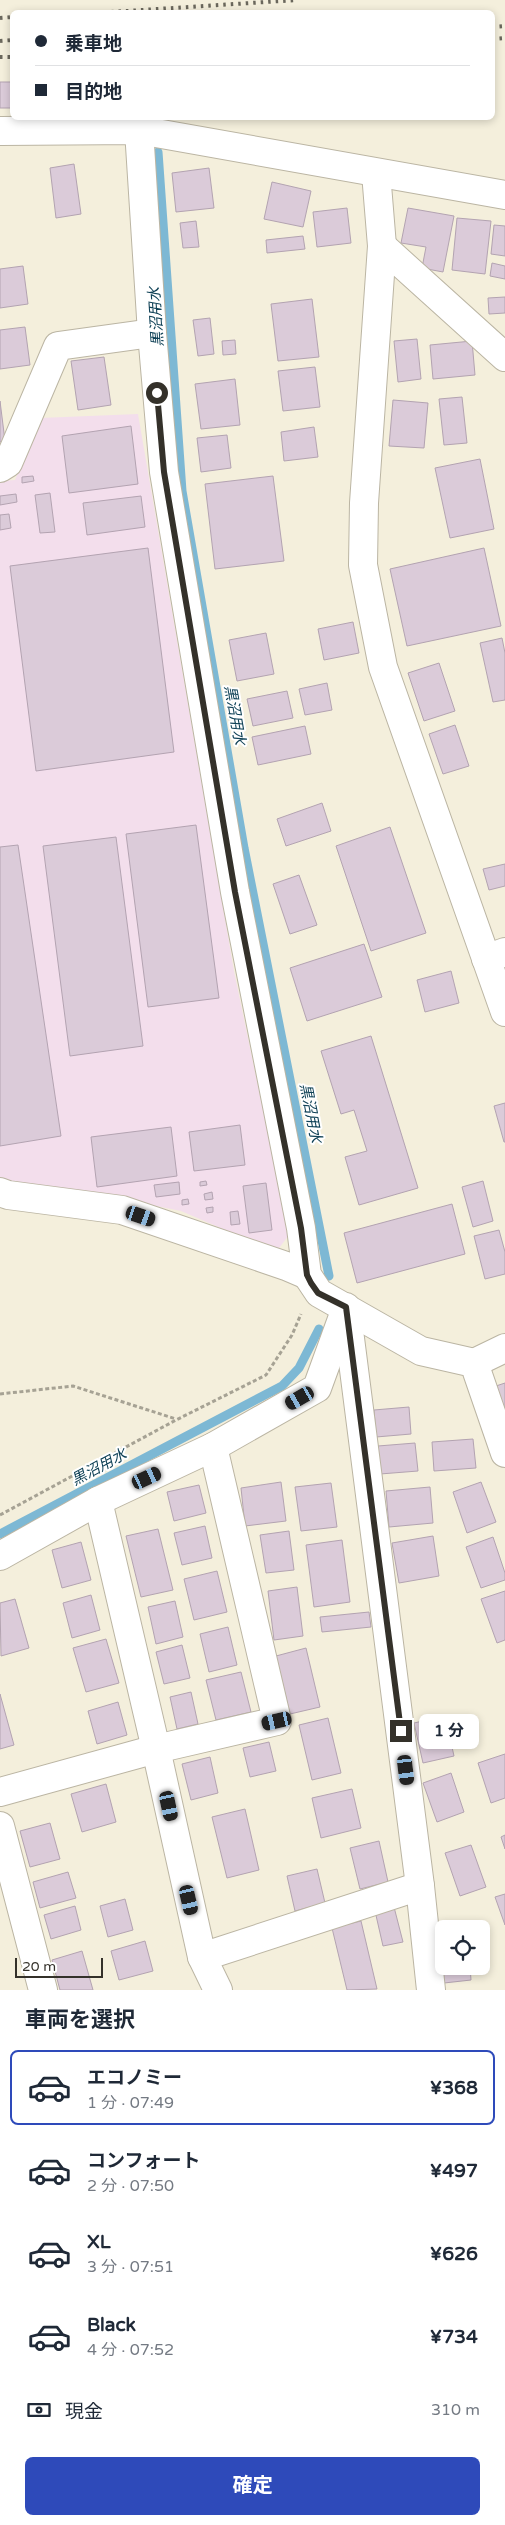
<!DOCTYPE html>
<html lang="ja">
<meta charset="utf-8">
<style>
body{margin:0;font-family:"Varela Round","Noto Sans JP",sans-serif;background:#f2f2f3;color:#1f2937;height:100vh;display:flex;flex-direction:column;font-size:19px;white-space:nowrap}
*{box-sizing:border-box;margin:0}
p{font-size:16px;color:#747a83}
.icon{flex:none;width:28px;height:28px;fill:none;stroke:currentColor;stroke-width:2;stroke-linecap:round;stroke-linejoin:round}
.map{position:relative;height:1990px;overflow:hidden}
.drawer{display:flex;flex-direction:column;background:#fff;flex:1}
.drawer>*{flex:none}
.top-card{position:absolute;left:10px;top:10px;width:485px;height:110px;border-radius:8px;box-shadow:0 2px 8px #0003;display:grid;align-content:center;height:110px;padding:0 25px;background:#fff}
.controls{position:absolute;left:435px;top:1920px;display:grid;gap:10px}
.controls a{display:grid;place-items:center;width:55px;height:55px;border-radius:8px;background:#fff;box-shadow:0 2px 8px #0003;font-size:25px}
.scale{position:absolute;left:15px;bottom:12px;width:88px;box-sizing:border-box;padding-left:5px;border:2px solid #34312a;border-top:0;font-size:14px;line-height:18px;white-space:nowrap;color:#34312a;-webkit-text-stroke:4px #fff;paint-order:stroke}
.end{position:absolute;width:22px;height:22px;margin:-11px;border:6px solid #34312a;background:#fff;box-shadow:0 0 0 2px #fff}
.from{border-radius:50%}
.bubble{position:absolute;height:35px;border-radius:8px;background:#fff;box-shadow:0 2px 8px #0003;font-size:16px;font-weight:700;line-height:35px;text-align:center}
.car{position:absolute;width:15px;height:30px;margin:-15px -8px;border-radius:6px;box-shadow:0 0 4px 1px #0007;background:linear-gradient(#222 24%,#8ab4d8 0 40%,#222 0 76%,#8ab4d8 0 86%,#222 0)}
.top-card b{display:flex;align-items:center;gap:18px;height:48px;font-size:19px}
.top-card b+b{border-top:1px solid #e0e1e3}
.top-card i{width:12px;height:12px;background:#1f2937}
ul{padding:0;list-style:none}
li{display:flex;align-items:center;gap:15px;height:75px;margin:0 10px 8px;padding:0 15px;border:2px solid transparent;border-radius:8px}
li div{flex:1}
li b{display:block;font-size:19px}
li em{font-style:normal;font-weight:700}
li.on{border-color:#2e4aba}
li>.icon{width:45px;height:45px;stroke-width:1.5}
h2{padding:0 25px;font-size:22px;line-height:60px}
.pay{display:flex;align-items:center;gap:12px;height:55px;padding:0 25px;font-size:19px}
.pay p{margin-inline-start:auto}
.cta{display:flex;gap:10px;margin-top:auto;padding:10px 25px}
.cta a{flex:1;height:58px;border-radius:8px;background:#2e4aba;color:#fff;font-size:20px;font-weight:700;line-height:58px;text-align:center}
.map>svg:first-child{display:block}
</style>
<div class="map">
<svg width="505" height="1990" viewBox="0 0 505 1990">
<rect width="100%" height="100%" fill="#f4efdc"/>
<!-- commercial -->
<path fill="#f3deec" d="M138 414 234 971 289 1235 276 1252 181 1211 116 1198 10 1184 0 1179V481L15 480 40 418Z"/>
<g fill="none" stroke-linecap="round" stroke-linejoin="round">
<!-- stream -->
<g stroke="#7db8d4" stroke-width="9">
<path d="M158 152 182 491 244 848 329 1276"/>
<path d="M0 1534 282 1386 299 1368 319 1329"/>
</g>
</g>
<!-- building -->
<g fill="#dbcbd9" stroke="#b3a3b1">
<rect x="0" y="82" width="12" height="26"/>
<path d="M74 164 81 214 56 218 50 168Z"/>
<path d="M209 168 214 208 176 212 172 173Z"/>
<path d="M272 182 311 191 303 227 264 219Z"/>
<path d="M347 208 351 243 317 247 313 212Z"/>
<path d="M408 208 454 216 443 272 422 268 426 247 401 243Z"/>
<path d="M457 218 491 221 485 274 452 270Z"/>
<path d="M196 221 199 247 183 248 180 223Z"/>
<path d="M494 225 505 226V256L491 254Z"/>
<path d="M303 236 305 249 267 253 266 240Z"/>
<path d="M492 263 505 266V279L490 276Z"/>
<path d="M23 266 28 304 0 308V269Z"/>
<path d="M505 297V313L489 314 488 298Z"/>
<path d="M312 299 319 357 278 361 271 304Z"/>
<path d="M210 318 214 354 198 356 193 320Z"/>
<path d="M25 327 30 365 0 369V330Z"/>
<path d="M417 339 421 379 398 382 394 341Z"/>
<path d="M235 340 236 354 223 355 222 341Z"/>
<path d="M472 341 475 375 433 379 430 345Z"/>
<path d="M104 357 111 405 78 410 71 361Z"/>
<path d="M315 367 320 407 283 411 278 371Z"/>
<path d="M235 379 240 425 201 429 195 384Z"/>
<path d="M462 397 467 443 444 445 439 399Z"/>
<path d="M393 400 428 403 424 448 389 446Z"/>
<path d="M0 401 5 441 0 442Z"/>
<path d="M131 426 138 484 69 493 62 436Z"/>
<path d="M314 427 318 457 284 461 281 432Z"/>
<path d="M227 435 231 468 201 472 197 438Z"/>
<path d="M480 459 494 529 450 538 435 468Z"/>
<path d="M33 476 34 481 22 483V477Z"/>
<path d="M273 476 284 561 215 569 205 484Z"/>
<path d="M50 493 55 532 40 533 35 495Z"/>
<path d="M16 494 17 502 0 505V496Z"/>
<path d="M141 496 145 527 87 535 83 503Z"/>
<path d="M9 514 11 528 0 530V515Z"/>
<path d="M148 548 174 752 36 771 10 566Z"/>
<path d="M484 548 501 626 407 646 390 569Z"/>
<path d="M353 622 359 653 324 660 318 629Z"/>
<path d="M266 633 274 674 237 681 229 640Z"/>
<path d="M502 638 505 653V700L493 702 480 643Z"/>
<path d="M439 663 455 711 424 721 408 673Z"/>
<path d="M327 683 332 710 305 715 299 689Z"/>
<path d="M287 691 293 718 253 726 247 699Z"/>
<path d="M455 725 469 766 443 774 429 734Z"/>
<path d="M305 726 311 754 258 765 252 737Z"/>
<path d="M322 803 331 831 286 846 277 819Z"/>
<path d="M196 825 219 998 148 1007 126 834Z"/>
<path d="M390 827 426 933 371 951 336 846Z"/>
<path d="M116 837 143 1046 70 1056 43 846Z"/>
<path d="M18 845 61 1136 0 1146V847Z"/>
<path d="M505 864V886L489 890 483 869Z"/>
<path d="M299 875 317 925 290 934 273 884Z"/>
<path d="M364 944 382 997 307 1021 290 968Z"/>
<path d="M451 971 459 1003 425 1012 417 980Z"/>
<path d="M371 1036 418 1188 359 1205 345 1157 367 1151 354 1110 341 1114 321 1051Z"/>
<path d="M505 1103V1142H504L494 1106Z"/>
<path d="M240 1125 245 1165 194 1171 189 1132Z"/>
<path d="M171 1127 177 1176 97 1187 91 1137Z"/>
<path d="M206 1181 207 1185 200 1186V1182Z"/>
<path d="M483 1181 493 1221 473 1227 462 1187Z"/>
<path d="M179 1182 180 1194 156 1197 154 1185Z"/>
<path d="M266 1183 272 1230 249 1233 243 1186Z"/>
<path d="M212 1192 213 1199 205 1200 204 1194Z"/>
<path d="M188 1199 189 1204 182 1205V1200Z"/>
<path d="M452 1204 465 1254 357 1283 344 1233Z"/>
<path d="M213 1207V1212L207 1213 206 1208Z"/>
<path d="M238 1211 240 1224 231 1225 230 1212Z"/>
<path d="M499 1230 505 1252V1274L485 1279 474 1236Z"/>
<path d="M505 1383V1419L493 1387Z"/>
<path d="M409 1407 411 1434 376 1437 374 1410Z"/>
<path d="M473 1439 476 1468 434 1471 432 1442Z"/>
<path d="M415 1443 418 1471 380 1474 378 1446Z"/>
<path d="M281 1482 286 1521 245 1526 241 1488Z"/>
<path d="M481 1482 496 1522 467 1533 453 1492Z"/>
<path d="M331 1483 337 1527 301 1531 295 1487Z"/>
<path d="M199 1485 206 1513 174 1521 167 1492Z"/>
<path d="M430 1487 433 1523 389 1527 386 1491Z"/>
<path d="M205 1526 212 1558 182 1565 174 1533Z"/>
<path d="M158 1529 173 1590 141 1597 126 1536Z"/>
<path d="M289 1531 294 1570 266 1573 260 1535Z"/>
<path d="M433 1536 439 1576 399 1583 392 1543Z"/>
<path d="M493 1537 505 1573V1580L481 1588 466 1547Z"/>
<path d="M342 1540 350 1602 314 1607 306 1545Z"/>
<path d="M81 1542 91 1580 62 1588 52 1550Z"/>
<path d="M217 1571 227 1612 194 1620 184 1579Z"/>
<path d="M297 1587 303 1636 274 1640 268 1591Z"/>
<path d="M505 1591V1640L497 1643 481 1599Z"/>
<path d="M91 1595 100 1630 72 1638 63 1603Z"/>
<path d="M15 1599 29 1648 1 1656 0 1603Z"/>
<path d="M175 1601 183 1637 156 1644 148 1607Z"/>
<path d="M369 1612 371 1627 322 1632 320 1617Z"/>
<path d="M228 1627 237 1665 209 1672 200 1634Z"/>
<path d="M106 1639 119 1683 86 1692 73 1648Z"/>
<path d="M182 1645 190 1678 164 1684 156 1652Z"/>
<path d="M306 1648 320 1707 290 1714 276 1656Z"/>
<path d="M241 1672 251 1712 216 1720 206 1680Z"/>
<path d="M191 1692 198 1724 177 1729 170 1697Z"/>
<path d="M0 1694 14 1745 0 1749Z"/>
<path d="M118 1702 127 1735 97 1744 88 1711Z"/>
<path d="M445 1716 454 1756 423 1763 414 1723Z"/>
<path d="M328 1718 341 1773 312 1780 299 1725Z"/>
<path d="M269 1742 276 1771 250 1777 243 1748Z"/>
<path d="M505 1754V1798L491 1803 478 1763Z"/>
<path d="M210 1757 218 1793 191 1800 182 1764Z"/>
<path d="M451 1773 464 1812 437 1822 423 1783Z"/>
<path d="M106 1784 116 1822 82 1832 71 1794Z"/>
<path d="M352 1789 361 1828 321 1838 312 1798Z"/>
<path d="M245 1809 259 1870 227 1878 212 1817Z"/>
<path d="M50 1823 60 1859 30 1867 20 1831Z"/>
<path d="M505 1835V1849L501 1837Z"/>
<path d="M379 1841 388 1882 360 1889 350 1848Z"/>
<path d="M471 1845 486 1887 460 1896 445 1853Z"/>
<path d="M317 1869 325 1903 295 1911 287 1876Z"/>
<path d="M68 1872 76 1898 40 1908 33 1882Z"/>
<path d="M505 1894V1925L495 1897Z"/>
<path d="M125 1899 133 1930 108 1937 100 1906Z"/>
<path d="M75 1906 81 1930 51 1939 44 1915Z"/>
<path d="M394 1907 403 1942 383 1946 375 1911Z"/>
<path d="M361 1921 377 1989 347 1990 332 1928Z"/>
<path d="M444 1932V1966H470L471 1980 444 1983 438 1933Z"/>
<path d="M145 1941 153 1971 119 1980 111 1951Z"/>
<path d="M82 1951 93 1990H60L52 1960Z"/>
</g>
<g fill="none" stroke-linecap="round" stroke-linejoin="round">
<!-- street casing -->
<g stroke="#bbb5a3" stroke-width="30">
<g id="street">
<path d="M139 130 152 333 164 472 235 892 301 1228 307 1275 319 1293 421 1351 474 1363 505 1453"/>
<path d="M382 246 505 357"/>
<path d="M0 468 8 463 58 346 152 333"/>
<path d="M486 959 505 952"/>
<path d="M0 1192 8 1195 122 1210 286 1266 307 1275"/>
<path d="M346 1307 420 1886 431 1990"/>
<path d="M98 1501 156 1749 202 1957 218 1990"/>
<path d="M0 1556 98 1501 213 1447 317 1388 345 1311"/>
<path d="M0 1792 156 1749 277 1721 213 1447"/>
<path d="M0 1826 43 1990"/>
<path d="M202 1957 420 1886"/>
</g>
</g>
<!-- secondary casing -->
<g stroke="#bbb5a3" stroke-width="30">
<g id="secondary">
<path d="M0 131 139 130 505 195"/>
<path d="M376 173 382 246 364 503 363 565 383 667 505 1012"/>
<path d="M474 1363 505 1348"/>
</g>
</g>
<!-- path -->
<g stroke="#a6a294" stroke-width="3" stroke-dasharray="4 2.5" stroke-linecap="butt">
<path d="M0 1394 73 1386 176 1419"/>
<path d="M0 1515 176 1420 266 1375 292 1335 301 1314"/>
</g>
<!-- street -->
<use href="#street" stroke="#fff" stroke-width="28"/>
<!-- secondary -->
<use href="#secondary" stroke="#fff" stroke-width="28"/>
<!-- rail -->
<g stroke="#6a675c" stroke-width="4" stroke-dasharray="2.5 5" stroke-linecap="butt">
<path d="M111 12 297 0"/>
<path d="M0 18 12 17"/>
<path d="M492 27 505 26"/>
<path d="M492 39 505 38"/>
<path d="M0 41 12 40"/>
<path d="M0 57H12"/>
</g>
</g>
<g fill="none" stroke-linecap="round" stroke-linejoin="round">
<!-- route -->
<path stroke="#34312a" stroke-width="6" d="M157 393 164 472 235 892 301 1228 307 1275 311 1283 318 1293 346 1307 401 1731"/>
</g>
<g text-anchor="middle" stroke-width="4" stroke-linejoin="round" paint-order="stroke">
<!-- water labels -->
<g font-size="15" font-style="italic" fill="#0f4156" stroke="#fff">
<text transform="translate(156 317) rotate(-94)" y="5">黒沼用水</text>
<text transform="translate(235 715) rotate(80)" y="5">黒沼用水</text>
<text transform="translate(311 1113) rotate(79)" y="5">黒沼用水</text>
<text transform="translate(99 1467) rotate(-28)" y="5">黒沼用水</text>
</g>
</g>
</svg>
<div class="controls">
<a><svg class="icon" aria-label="locate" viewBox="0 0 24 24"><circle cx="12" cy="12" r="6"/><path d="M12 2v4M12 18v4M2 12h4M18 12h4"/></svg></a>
</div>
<div class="scale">20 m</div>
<i class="end from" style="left:157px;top:393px"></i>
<i class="end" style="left:401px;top:1731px"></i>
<div class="bubble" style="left:419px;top:1714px;width:60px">1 分</div>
<i class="car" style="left:141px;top:1216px;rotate:109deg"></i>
<i class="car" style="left:300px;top:1398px;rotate:240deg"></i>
<i class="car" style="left:147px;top:1478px;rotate:65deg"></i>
<i class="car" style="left:277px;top:1721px;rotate:257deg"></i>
<i class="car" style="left:406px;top:1770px;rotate:173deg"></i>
<i class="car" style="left:169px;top:1806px;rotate:168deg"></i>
<i class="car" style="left:189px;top:1900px;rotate:167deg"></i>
<div class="top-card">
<b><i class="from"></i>乗車地</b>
<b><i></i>目的地</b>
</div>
</div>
<section class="drawer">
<h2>車両を選択</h2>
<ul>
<li class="on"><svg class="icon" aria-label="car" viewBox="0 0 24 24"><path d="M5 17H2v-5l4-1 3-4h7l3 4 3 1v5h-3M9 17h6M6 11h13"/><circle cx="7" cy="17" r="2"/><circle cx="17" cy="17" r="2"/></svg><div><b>エコノミー</b><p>1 分 · 07:49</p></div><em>¥368</em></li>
<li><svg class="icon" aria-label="car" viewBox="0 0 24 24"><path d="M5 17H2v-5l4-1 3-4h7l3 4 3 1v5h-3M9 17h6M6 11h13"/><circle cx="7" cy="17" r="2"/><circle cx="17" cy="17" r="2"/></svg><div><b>コンフォート</b><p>2 分 · 07:50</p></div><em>¥497</em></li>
<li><svg class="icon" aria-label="car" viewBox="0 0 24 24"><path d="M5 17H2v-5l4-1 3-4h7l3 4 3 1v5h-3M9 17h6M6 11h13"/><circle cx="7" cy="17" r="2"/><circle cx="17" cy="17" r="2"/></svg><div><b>XL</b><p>3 分 · 07:51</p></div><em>¥626</em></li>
<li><svg class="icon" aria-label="car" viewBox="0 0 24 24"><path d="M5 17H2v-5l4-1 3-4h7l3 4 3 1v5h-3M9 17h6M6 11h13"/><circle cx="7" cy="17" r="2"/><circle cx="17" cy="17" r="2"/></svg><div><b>Black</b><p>4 分 · 07:52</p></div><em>¥734</em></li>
</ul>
<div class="pay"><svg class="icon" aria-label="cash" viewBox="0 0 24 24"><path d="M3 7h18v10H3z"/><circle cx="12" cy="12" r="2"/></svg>現金<p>310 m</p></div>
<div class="cta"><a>確定</a></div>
</section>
